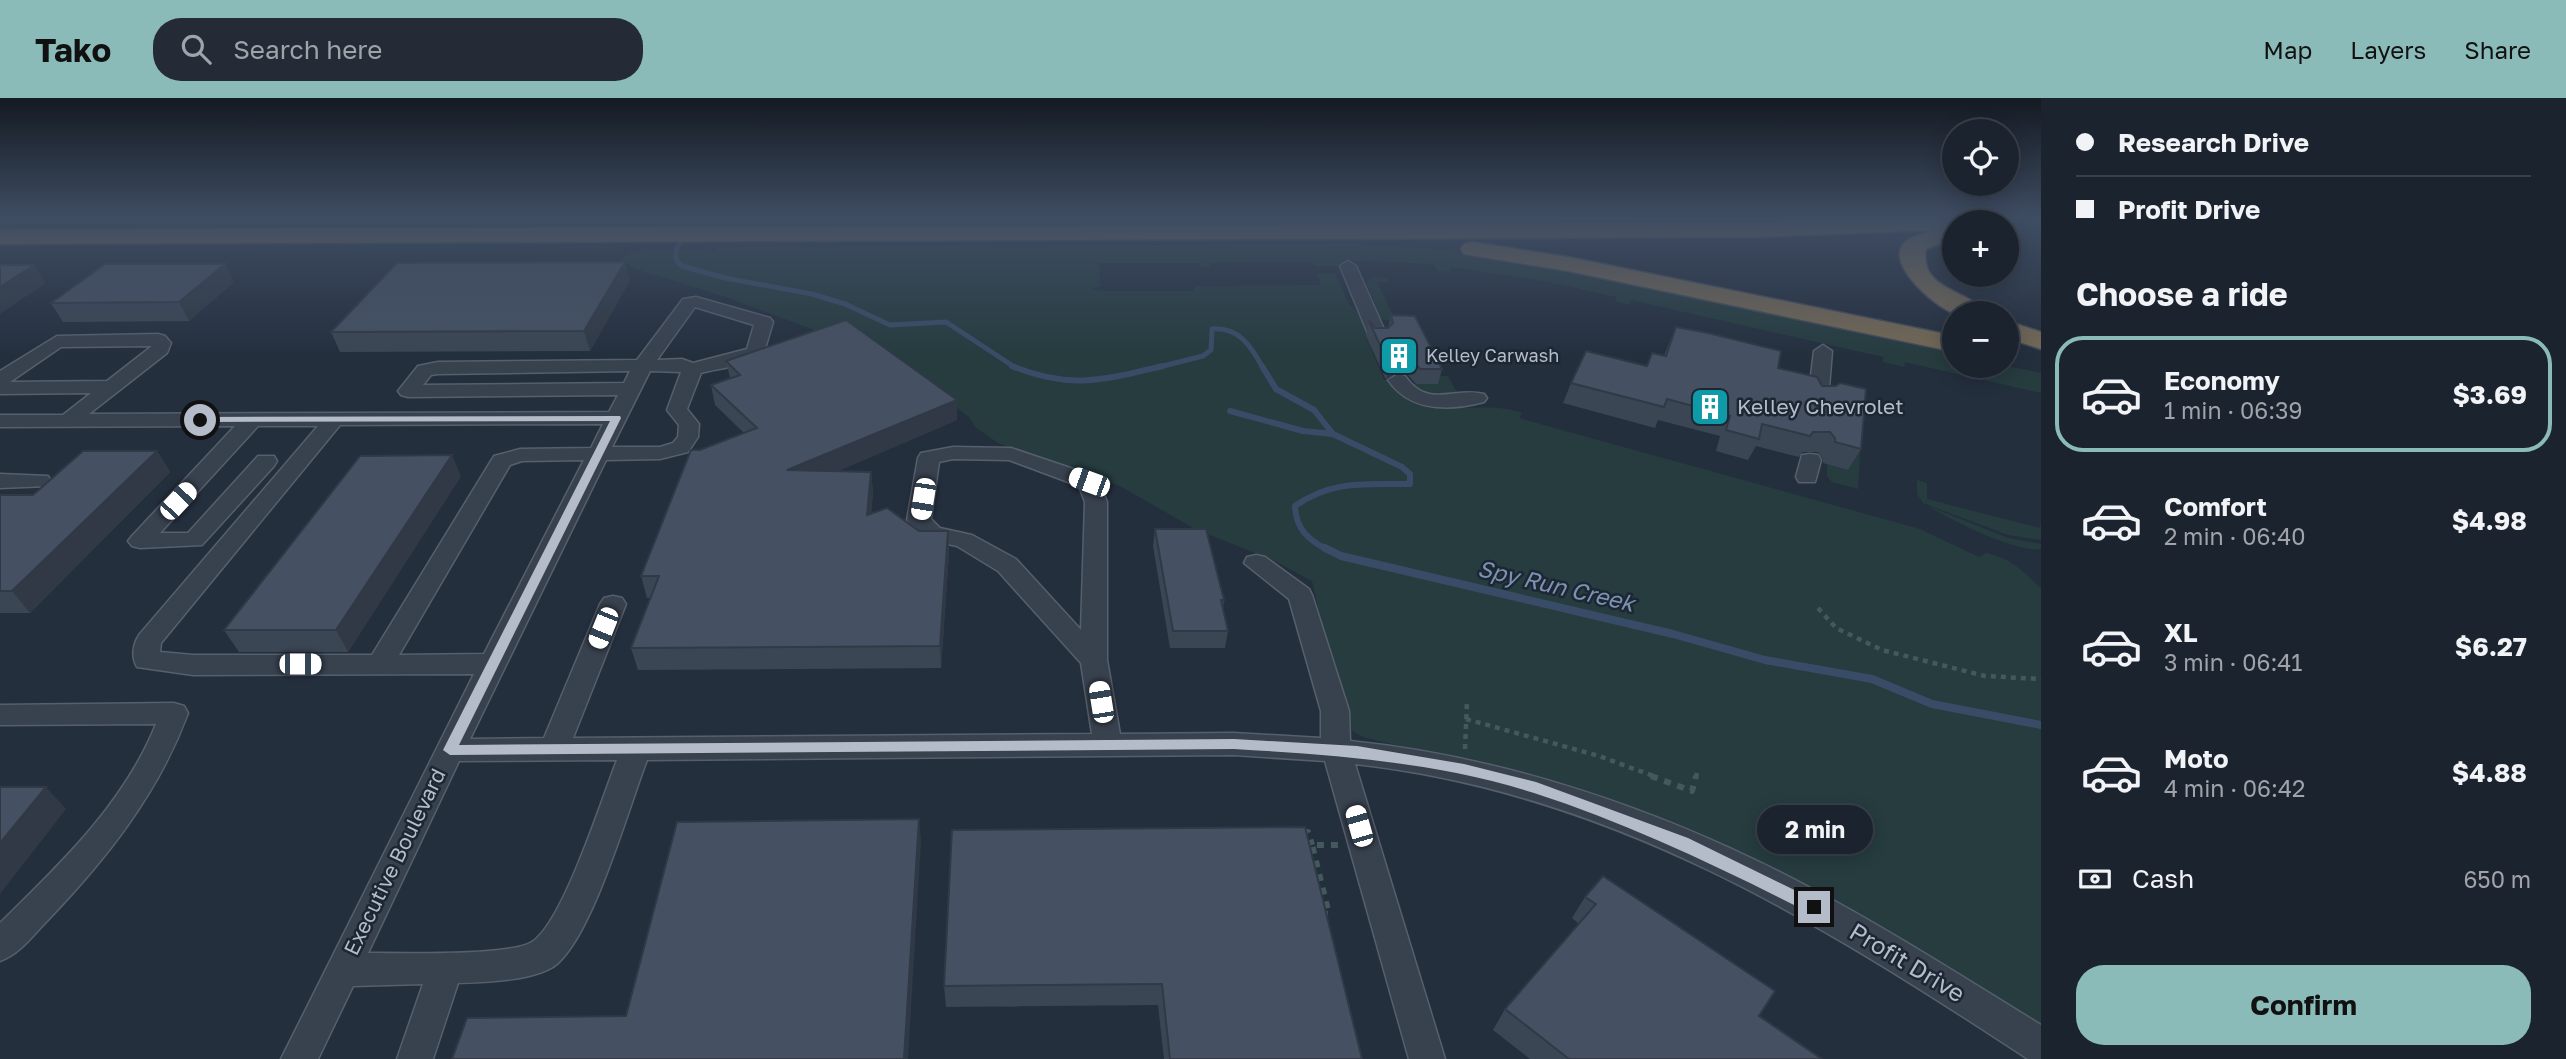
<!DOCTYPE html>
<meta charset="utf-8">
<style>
body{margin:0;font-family:"Golos Text",sans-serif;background:#242b36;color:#f1f3f6;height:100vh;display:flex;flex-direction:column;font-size:26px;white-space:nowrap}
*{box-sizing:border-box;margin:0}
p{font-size:23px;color:#a0a4aa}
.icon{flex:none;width:38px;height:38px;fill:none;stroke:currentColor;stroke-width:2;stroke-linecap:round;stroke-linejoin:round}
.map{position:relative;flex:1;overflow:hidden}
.sheet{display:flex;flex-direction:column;background:#1b232e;width:525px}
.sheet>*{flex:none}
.top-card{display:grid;align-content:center;height:154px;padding:0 35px;background:#1b232e}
.controls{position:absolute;left:1942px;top:21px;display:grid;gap:14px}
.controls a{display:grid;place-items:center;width:77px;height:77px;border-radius:50%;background:#1b232e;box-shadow:0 4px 18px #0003,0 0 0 2px #39404a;font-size:35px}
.end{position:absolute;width:32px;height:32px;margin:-16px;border:9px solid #b4bcc9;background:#111;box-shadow:0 0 0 4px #111}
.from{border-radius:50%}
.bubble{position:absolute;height:49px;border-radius:24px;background:#1b232e;box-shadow:0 4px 18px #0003,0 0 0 2px #39404a;font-size:23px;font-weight:700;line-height:49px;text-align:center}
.car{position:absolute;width:21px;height:42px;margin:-21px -10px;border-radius:9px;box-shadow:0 0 5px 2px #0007;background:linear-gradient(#fff 24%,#345 0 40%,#fff 0 76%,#345 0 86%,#fff 0)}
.top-card b{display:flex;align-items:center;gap:24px;height:66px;font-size:26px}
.top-card b+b{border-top:2px solid #39404a}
.top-card i{width:18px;height:18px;background:#f1f3f6}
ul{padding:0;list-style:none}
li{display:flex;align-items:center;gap:21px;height:116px;margin:0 14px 10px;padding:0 21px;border:4px solid transparent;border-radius:28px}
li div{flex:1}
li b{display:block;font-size:26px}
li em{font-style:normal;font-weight:700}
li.selected{border-color:#8bbbb9}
li>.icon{width:63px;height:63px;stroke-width:1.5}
h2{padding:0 35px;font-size:32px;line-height:84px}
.pay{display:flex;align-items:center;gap:18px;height:77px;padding:0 35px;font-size:26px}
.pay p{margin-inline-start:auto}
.action{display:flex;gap:14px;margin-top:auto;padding:14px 35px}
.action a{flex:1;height:80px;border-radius:28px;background:#8bbbb9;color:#111;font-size:28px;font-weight:700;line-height:80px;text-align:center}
header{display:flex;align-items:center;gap:42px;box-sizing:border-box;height:98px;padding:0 35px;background:#8bbbb9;color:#111}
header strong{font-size:33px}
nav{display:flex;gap:38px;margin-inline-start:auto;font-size:24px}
.search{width:490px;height:63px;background:#242b36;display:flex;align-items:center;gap:18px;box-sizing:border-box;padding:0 24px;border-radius:28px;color:#a0a4aa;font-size:26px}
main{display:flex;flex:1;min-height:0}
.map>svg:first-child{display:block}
</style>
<header>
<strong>Tako</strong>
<div class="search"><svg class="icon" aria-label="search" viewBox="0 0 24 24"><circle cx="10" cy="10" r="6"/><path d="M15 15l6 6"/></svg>Search here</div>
<nav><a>Map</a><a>Layers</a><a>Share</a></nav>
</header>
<main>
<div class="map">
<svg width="2041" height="961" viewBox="0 0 2041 961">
<rect width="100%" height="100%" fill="#242f3e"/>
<!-- green -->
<g fill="#263c3f">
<path d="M1356 146 1427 150 1502 159 1955 256V268H2007L2041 275V295L1905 264 1904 269 1883 264V259L1631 202 1629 207 1615 203 1617 199 1549 184 1451 169 1449 174 1437 173 1434 166 1344 162V167L1342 168H1315L1310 164 1209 165 1210 169H1201L1200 165H1098L1101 188 1092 191 1104 193H1192L1196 188 1321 187 1317 176H1335L1349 206 1363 219 1372 238 1366 239 1384 282H1388C1413 328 1482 299 1522 315L1519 320 1920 431 1979 459 1986 455C2013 461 2022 473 2041 490V935L1674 729 1557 684 1366 640 1352 633 1344 624 1312 483 1275 463 1197 432 1120 388 998 345 975 329 970 320 950 304 817 233 726 199 635 171 621 161C640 146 691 153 716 153L715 149Z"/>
<path d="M1374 179 1388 181 1387 184H1377L1396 223 1374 220 1377 210 1366 185Z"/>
<path d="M1433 278H1448L1458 297 1426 298 1408 286H1437Z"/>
<path d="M1861 342 1858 391 1832 384 1827 378V366L1848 372Z"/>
<path d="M1917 382 1927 385V401L2040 430 2041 422V442L2008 437 1923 405 1917 396Z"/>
<path d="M1928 408 2008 440 2041 446V451C2016 455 1951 422 1928 408Z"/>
</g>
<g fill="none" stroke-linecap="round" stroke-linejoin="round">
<!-- stream-far2 -->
<g stroke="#394c67" stroke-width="5">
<path d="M680 122 684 135C680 146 669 158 682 168L725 180 812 196 845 206 890 227 946 224 1016 270"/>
<path d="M1155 270 1203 258 1211 252 1212 231C1239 229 1251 248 1263 270"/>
</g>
<!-- stream-far1 -->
<g stroke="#394c67" stroke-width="6">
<path d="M1012 268C1070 292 1104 282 1163 268"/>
<path d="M1262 268 1276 291 1314 312 1333 336"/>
<path d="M1230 313 1303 333 1333 336 1402 369 1410 376V386C1366 387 1334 381 1295 408 1296 431 1308 442 1328 452"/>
</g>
<!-- stream -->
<path stroke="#394c67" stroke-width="8" d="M1325 450 1341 458 1673 536 1765 562 1872 581 1932 606 2041 627"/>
<!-- minor casing -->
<g stroke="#565f6c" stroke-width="3">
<g id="minor">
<path d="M1348 163 1356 168 1387 238 1384 242H1372L1369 238 1340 168Z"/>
<path d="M696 199 770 220 773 224 764 254C751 268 719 270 701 275L687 311 699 326 698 339 688 354 660 361 606 362 470 641 544 640 600 506 604 500 613 498 622 500 626 506 573 640 1092 636 1081 565 998 473 957 448 924 441 907 422 918 360 921 355 953 349 1011 350 1097 379 1107 404V562L1120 636 1234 635 1321 640V613L1289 501 1244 465 1247 459 1256 457 1265 459 1309 491 1312 497 1349 613 1350 643C1507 659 1664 713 1803 786 1885 829 1963 879 2041 927V961H2028C1818 823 1611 694 1355 666L1445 961H1409L1325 663 1234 657 647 662C628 711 594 834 557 866 536 883 484 884 458 885L433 961H397L423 886 353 888 318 961H281L474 576 193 577 137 569C131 559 133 546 139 537L318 328H258L160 435H188L258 358H274L277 363 274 368 202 447 140 450 132 448 128 443 132 438 235 328 0 329V317H63L91 295 0 296V273L57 238 158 236 165 238 171 245 167 255 89 316 609 314 618 297 408 299 401 297 398 293 418 268 438 264 637 262 683 201ZM695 209 754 227 747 251 693 265 682 261 657 262ZM152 248 107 283 10 284 61 249ZM630 273 624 285 423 287 431 277 438 276ZM650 273 681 274 667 312 679 327 678 339 673 345 660 349H612ZM603 326 591 350 520 351 494 358 372 557H193L160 554 161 545 340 327ZM953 361 1009 362 1079 388 1085 404 1081 532 1016 461 972 437 940 430 931 421 939 364ZM584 362 484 556 399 557 510 367 522 363ZM617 662C602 700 563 825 532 844 510 858 400 855 368 855L459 663Z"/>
<path d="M1823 247 1832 253 1828 302 1825 306H1811L1808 302 1814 253Z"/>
<path d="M1398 276 1405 278C1429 312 1454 288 1484 296L1487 300 1484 304C1449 313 1410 314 1388 282Z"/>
<path d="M1810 356 1818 357 1821 362 1815 384H1799L1796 379 1802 357Z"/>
<path d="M0 376 48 378 51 383 48 388 0 390Z"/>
<path d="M174 605 184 608 188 615C158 696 107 760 48 822 33 837 20 856 0 863V825C60 766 124 706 156 626L0 627V607Z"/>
</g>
</g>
<!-- highway casing -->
<g stroke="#434c59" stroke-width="3">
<g id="highway">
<path d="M1848 122H2006L2004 124H1955V140L1926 151C1919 193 1969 191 1986 215 1976 215 1962 217 1953 215 1934 208 1879 161 1908 142 1915 137 1926 135 1934 132L1753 139 0 146V132L1753 125Z"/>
<path d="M1472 144 1568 159 1955 238V254L1568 173 1464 156 1461 151 1464 146Z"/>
<path d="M2007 223 2041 234V251L2007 240Z"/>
</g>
</g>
<!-- path-far1 -->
<g stroke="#44595c" stroke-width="4.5" stroke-dasharray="5 5" stroke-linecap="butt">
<path d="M1818 510 1836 530 1882 552 1985 578 2041 581"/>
<path d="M1466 621 1599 658 1656 679"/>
<path d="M1465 651 1467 603"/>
<path d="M1696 679 1697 675"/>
</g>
<!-- path -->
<g stroke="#44595c" stroke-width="6" stroke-dasharray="7 7" stroke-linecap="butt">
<path d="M1651 678 1692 693 1696 678"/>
<path d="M1302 734H1308L1312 747"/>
<path d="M1321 816H1329L1312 747H1339"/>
</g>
<!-- minor -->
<use href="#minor" fill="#38414e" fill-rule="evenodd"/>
<!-- highway -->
<use href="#highway" fill="#746855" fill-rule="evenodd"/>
</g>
<!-- wall -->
<g fill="#3b4654">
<path d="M630 182 590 253 340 254 331 234Z"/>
<path d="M234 184 189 223 63 224 51 205Z"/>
<path d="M1391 217 1442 271 1438 286H1416L1407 276 1399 273 1386 282 1366 238 1369 223 1375 230H1388Z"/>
<path d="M1676 229 1778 270 1861 351 1848 372 1823 365V361L1818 354H1802L1799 359 1756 348 1748 362 1716 353 1720 338 1658 322 1655 330 1563 305 1571 285 1647 268 1664 257Z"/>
<path d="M726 263 957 322 838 373 871 374 873 395 871 415 919 433H948L949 455 941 570 638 572 631 550 651 500H647L641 478 744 335 715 307 711 287 730 280Z"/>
<path d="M157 353 170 374 30 515H0V397H33Z"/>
<path d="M461 378 348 554H239L224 532Z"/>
<path d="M1155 431 1224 502 1223 510 1228 533 1225 550H1170L1153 448Z"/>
<path d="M952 732 1362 961H1164L1158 907 946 909 944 888Z"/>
<path d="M1585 799 1759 918 1822 961H1530L1493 932 1505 911 1579 826 1572 820Z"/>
</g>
<!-- shaded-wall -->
<g fill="#303945">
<path d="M625 164 630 182 590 253 584 233Z"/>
<path d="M225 166 234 184 189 223 179 204Z"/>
<path d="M34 167 46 185 0 216V189Z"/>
<path d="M1403 258 1399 273 1386 282 1389 267Z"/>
<path d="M957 302V322L791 393 787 372Z"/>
<path d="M157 353 170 374 30 515 12 493Z"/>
<path d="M452 357 461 378 348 554 336 532Z"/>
<path d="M871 374 873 395 869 438 867 417Z"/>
<path d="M948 433 949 455 941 570 940 548Z"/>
<path d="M46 689 66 711 0 796V745Z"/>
<path d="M919 721 921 743 908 961H904Z"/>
</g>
<!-- building -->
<g fill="#455162" stroke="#303945" stroke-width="2">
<path d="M625 164 584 233 331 234 397 165Z"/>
<path d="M105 166H225L179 204 51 205Z"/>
<path d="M0 167H34L0 189Z"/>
<path d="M1391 217 1415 218 1442 271H1420L1411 261 1403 258 1389 267 1369 223 1375 230H1388L1393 225Z"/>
<path d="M846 222 957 302 787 372 871 374 867 417 887 410 919 433H948L940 548 631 550 659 478H641L691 352H700L757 330 711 287 740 277 726 263Z"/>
<path d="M1676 229 1708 235 1781 253 1778 270 1817 279 1822 288H1836L1840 285 1866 291 1861 351 1835 344V340L1830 334H1813L1810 338 1762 326 1759 341 1726 332 1730 318 1667 301 1664 309 1571 285 1586 253 1647 268 1652 255 1666 258Z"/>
<path d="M83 353H157L12 493H0V397H33Z"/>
<path d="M452 357 336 532H224L360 358Z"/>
<path d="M1155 431H1206L1224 502H1221L1228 533H1173Z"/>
<path d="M0 689H46L0 745Z"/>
<path d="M919 721 904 961H452L467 920 626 918 677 724Z"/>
<path d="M1305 729 1362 961H1170L1162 886 944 888 952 732Z"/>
<path d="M1603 778 1775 893 1759 918 1822 961H1569L1505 911 1596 806 1585 799Z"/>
</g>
<!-- sky -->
<linearGradient id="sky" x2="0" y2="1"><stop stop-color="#141a22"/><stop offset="0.47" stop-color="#3f4d63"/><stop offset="1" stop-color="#3f4d63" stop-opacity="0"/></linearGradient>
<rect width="2041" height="257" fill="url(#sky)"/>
<!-- route -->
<path fill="#b4bcc9" d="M620 318 621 320 459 647 1234 641 1357 648 1464 666 1536 684 1688 740 1819 804 1821 809 1814 816 1808 814C1719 769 1630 726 1534 695 1437 664 1335 657 1234 651L450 657 443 652 610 323 200 324 196 322 200 319Z"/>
<!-- icons -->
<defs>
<g id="building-square" transform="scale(2.0125)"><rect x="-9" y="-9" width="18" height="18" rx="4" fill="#0f9aa8" stroke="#1d2633"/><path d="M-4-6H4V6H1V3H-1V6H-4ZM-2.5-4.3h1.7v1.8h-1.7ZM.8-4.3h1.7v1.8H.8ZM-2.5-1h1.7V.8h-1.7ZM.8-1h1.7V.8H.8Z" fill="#fff"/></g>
</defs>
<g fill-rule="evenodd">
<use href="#building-square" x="1399" y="258"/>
<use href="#building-square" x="1710" y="309"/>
</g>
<g text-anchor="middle" stroke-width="5" stroke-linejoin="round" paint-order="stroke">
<!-- far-poi labels -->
<g font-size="18" fill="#b4bcc9" stroke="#1d2633" text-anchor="start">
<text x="1426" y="264">Kelley Carwash</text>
</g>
<!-- poi labels -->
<g font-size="21" fill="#b4bcc9" stroke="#1d2633" text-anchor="start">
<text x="1737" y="316">Kelley Chevrolet</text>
</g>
<!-- street labels -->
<g font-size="21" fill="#b4bcc9" stroke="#1d2633">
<text transform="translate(395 764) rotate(-64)" y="7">Executive Boulevard</text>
</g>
<!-- water labels -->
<g font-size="23" font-style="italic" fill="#7c92b1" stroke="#1d2633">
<text transform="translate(1556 488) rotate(13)" y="8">Spy Run Creek</text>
</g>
<!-- near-street labels -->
<g font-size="24" fill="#b4bcc9" stroke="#1d2633">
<text transform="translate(1907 865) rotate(31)" y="8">Profit Drive</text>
</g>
</g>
</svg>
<div class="controls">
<a><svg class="icon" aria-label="locate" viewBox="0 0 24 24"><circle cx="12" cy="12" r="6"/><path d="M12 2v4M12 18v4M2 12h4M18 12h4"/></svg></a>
<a>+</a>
<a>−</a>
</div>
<i class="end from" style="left:200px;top:322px"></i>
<i class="end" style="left:1814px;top:809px"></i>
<div class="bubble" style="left:1757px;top:707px;width:116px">2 min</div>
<i class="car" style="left:1089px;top:384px;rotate:290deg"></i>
<i class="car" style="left:923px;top:401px;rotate:189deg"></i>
<i class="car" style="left:178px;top:403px;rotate:43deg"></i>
<i class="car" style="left:603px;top:530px;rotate:202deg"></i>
<i class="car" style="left:300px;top:566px;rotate:90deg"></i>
<i class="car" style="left:1101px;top:604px;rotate:351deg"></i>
<i class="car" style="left:1359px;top:728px;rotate:344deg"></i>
</div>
<section class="sheet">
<div class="top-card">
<b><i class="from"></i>Research Drive</b>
<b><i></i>Profit Drive</b>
</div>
<h2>Choose a ride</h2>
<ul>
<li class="selected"><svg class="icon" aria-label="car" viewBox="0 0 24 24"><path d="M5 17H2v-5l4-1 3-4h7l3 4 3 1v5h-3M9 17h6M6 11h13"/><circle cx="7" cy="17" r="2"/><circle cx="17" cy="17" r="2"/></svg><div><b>Economy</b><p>1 min · 06:39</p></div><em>$3.69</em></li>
<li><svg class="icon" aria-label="car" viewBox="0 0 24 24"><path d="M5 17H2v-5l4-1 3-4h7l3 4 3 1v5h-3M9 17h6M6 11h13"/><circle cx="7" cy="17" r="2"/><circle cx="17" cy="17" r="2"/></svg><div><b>Comfort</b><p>2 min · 06:40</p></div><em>$4.98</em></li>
<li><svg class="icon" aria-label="car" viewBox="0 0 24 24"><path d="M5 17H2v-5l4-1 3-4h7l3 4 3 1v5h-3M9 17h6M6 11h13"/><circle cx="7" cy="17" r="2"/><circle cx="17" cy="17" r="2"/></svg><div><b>XL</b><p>3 min · 06:41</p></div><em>$6.27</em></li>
<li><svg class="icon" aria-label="car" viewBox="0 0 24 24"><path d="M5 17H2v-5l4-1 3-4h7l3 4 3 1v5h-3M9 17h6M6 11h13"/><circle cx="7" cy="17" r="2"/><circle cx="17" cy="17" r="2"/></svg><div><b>Moto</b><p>4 min · 06:42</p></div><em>$4.88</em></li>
</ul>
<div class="pay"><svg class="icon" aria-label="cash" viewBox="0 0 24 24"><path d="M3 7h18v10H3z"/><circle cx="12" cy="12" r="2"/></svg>Cash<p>650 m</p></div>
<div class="action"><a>Confirm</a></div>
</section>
</main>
